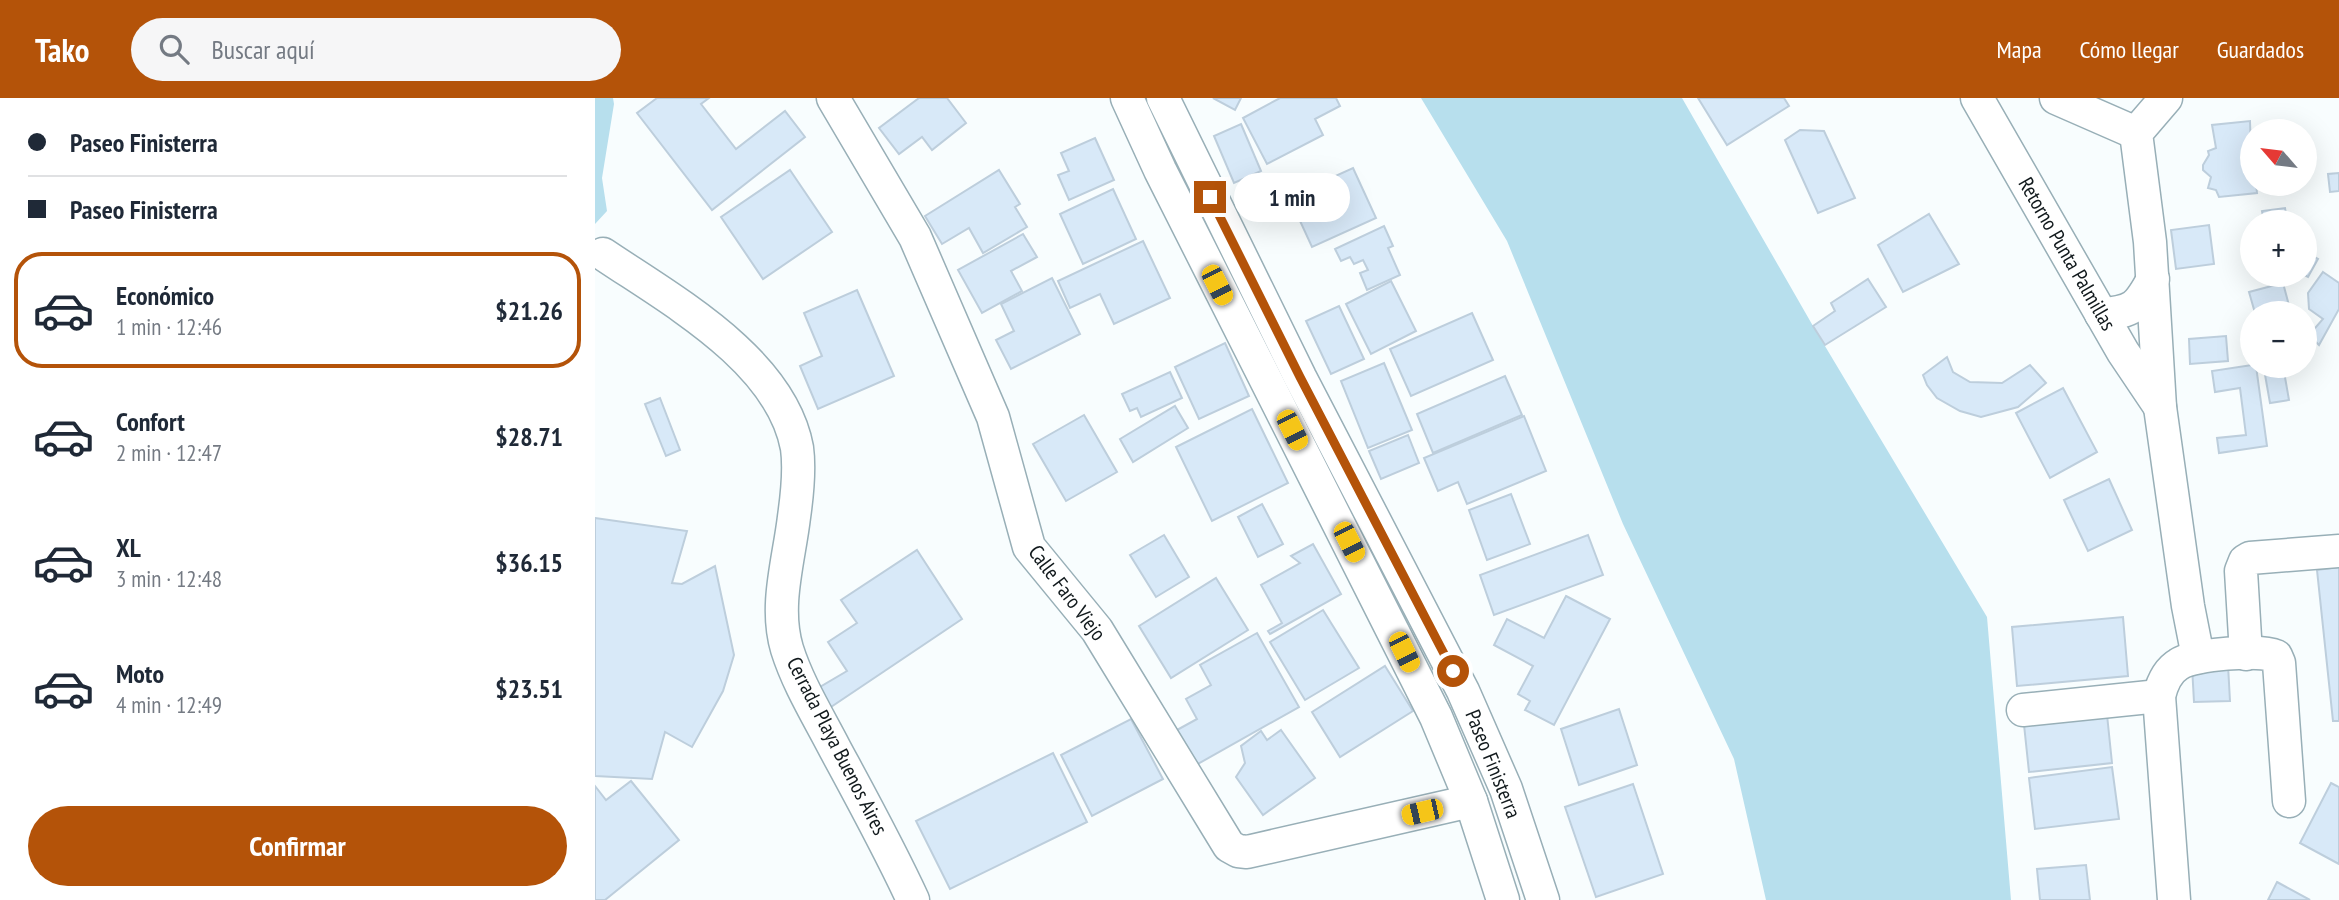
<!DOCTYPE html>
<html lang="es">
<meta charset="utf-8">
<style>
body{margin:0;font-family:"PT Sans Narrow",sans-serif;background:#f6f6f7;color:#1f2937;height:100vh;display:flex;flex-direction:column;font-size:26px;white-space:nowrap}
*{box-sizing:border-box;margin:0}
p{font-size:23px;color:#747a83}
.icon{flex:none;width:38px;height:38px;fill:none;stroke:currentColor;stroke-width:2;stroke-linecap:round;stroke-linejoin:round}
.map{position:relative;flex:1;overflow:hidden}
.side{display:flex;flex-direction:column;background:#fff;width:595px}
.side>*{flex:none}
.guide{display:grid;align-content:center;height:154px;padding:0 28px;background:#fff}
.needle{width:46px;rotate:298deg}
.tools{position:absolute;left:1645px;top:21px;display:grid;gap:14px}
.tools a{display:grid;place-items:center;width:77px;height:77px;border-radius:50%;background:#fff;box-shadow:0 7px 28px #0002;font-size:35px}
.end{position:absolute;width:32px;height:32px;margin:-16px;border:9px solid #b45309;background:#fff;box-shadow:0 0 0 4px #fff}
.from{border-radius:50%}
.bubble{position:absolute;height:49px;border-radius:24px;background:#fff;box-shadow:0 7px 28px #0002;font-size:23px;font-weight:700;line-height:49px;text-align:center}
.car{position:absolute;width:21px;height:42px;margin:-21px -10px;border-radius:9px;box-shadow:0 0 5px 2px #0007;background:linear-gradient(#f5c518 24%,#345 0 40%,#f5c518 0 76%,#345 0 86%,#f5c518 0)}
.guide b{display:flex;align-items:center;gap:24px;height:66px;font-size:26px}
.guide b+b{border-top:2px solid #e0e1e3}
.guide i{width:18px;height:18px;background:#1f2937}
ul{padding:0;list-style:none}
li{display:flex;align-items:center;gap:21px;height:116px;margin:0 14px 10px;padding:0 14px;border:4px solid transparent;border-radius:28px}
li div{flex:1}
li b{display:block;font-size:26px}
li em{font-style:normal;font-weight:700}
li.on{border-color:#b45309}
li>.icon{width:63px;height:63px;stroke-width:1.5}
.action{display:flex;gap:14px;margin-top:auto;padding:14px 28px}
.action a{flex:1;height:80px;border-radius:42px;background:#b45309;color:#fff;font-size:28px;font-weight:700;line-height:80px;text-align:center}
header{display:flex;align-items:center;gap:42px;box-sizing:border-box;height:98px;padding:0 35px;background:#b45309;color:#fff}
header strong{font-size:33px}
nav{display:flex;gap:38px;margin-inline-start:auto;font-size:24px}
.search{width:490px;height:63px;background:#f6f6f7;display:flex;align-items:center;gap:18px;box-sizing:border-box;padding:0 24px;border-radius:38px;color:#747a83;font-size:26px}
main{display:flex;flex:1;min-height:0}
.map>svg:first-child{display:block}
</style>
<header>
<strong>Tako</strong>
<div class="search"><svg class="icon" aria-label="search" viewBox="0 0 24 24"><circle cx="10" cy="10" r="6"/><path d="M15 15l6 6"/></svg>Buscar aquí</div>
<nav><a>Mapa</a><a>Cómo llegar</a><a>Guardados</a></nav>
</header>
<main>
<section class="side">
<div class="guide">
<b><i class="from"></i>Paseo Finisterra</b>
<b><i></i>Paseo Finisterra</b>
</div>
<ul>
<li class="on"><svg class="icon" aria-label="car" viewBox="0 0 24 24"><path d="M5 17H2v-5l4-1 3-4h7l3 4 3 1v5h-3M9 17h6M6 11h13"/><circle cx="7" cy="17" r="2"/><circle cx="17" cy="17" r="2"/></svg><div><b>Económico</b><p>1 min · 12:46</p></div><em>$21.26</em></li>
<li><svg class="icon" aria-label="car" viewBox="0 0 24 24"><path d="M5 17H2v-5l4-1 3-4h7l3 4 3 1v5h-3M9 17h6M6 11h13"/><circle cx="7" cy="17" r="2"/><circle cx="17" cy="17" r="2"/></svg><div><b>Confort</b><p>2 min · 12:47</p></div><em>$28.71</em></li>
<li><svg class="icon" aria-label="car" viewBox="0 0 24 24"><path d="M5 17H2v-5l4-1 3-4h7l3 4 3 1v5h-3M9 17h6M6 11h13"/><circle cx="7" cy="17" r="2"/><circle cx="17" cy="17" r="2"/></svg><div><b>XL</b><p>3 min · 12:48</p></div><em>$36.15</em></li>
<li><svg class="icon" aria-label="car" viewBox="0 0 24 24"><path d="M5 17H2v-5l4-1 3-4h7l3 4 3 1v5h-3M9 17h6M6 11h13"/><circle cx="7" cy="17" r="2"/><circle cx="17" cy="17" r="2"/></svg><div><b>Moto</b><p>4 min · 12:49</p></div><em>$23.51</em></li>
</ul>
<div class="action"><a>Confirmar</a></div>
</section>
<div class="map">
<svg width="1744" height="802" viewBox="0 0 1744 802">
<rect width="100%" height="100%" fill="#f8fdfe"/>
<!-- green -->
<g fill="#b7dfed">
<path d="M0 0H18L19 6 7 80 12 113 0 126Z"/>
<path d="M826 0H1087L1218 228 1392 519 1416 802H1171L1139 661 1028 426 912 143Z"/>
</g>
<!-- building -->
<g fill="#d8e9f8" stroke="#bdcedc" stroke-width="2">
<path d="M62 0H114L106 6 141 51 190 13 210 39 117 112 42 15Z"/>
<path d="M324 0H352L371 25 337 52 327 39 304 56 284 30Z"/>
<path d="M618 0H646L640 12Z"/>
<path d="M685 0H741L745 8 720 21 728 37 672 66 648 20Z"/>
<path d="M1103 0H1189L1194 8 1132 47Z"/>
<path d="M1655 23 1657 86H1661L1662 95 1624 99 1621 92 1613 90 1616 79 1608 72V67L1614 57 1613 53 1621 50 1617 27Z"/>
<path d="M646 26 666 73 639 85 619 38Z"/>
<path d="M1205 32 1229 33 1260 100 1223 115 1190 42Z"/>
<path d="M500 40 519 82 474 102 463 77 474 73 466 55Z"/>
<path d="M758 70 781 120 717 149 694 99Z"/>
<path d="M195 72 237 134 168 181 126 119Z"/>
<path d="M404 72 425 106 420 109 432 129 388 155 374 130 347 146 330 118Z"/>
<path d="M1744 75V93L1735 94 1733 76Z"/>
<path d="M518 91 541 141 488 166 465 116Z"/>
<path d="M1690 110 1692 124H1669L1667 113Z"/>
<path d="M1334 116 1364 166 1308 194 1283 147Z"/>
<path d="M1614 127 1619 166 1581 171 1576 132Z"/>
<path d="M789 128 798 148 793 150 805 177 772 192 765 175 773 172 768 162 759 166 755 159 746 163 740 151Z"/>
<path d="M428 136 442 159 416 173 427 193 387 215 363 172Z"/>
<path d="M548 143 575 200 519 226 505 196 475 210 463 183Z"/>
<path d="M1710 154 1723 161 1713 179 1709 177Z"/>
<path d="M1728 174 1744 185V211L1724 247 1714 237 1728 221 1714 211 1713 195Z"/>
<path d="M457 180 485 236 416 271 401 242 419 233 406 206Z"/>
<path d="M1273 181 1291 209 1230 247 1218 228 1240 213 1236 205Z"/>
<path d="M796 183 821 233 776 256 751 206Z"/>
<path d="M1688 185 1696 215H1660L1654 194Z"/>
<path d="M262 192 299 278 223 311 205 268 227 258 209 215Z"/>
<path d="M744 208 769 261 736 276 711 223Z"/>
<path d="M877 215 898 262 816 298 795 251Z"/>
<path d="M1631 238 1633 263 1595 266 1594 241Z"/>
<path d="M630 245 654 298 604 321 580 269Z"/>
<path d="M1352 259 1358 274 1375 284 1407 285 1435 267 1451 285 1423 309 1386 319 1365 313 1342 300 1332 287 1328 277Z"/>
<path d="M789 265 817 332 773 350 746 283Z"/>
<path d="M1657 267 1661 268 1672 348 1624 355 1622 340 1651 337 1645 290 1620 294 1617 273Z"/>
<path d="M1688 268 1694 302 1675 305 1669 271Z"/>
<path d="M575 274 587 300 546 319 542 310 535 313 527 296Z"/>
<path d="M910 278 927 317 838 355 822 316Z"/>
<path d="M1468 290 1502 354 1455 380 1421 315Z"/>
<path d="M65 300 85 352 71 358 50 306Z"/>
<path d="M580 308 593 330 538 364 525 341Z"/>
<path d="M657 311 693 385 617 423 581 349Z"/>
<path d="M489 317 522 374 471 403 438 346Z"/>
<path d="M929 318 951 373 872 406 863 384 843 393 829 360Z"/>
<path d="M813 337 824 365 786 381 774 353Z"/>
<path d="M1514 381 1537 432 1493 453 1469 402Z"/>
<path d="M916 396 935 446 892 462 874 412Z"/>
<path d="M667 406 688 446 663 459 643 419Z"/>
<path d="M0 420 92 433 77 485 87 486 120 468 139 557 128 593 97 649 70 634 57 681 0 678Z"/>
<path d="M569 437 594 479 561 499 535 457Z"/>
<path d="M993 437 1008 477 899 517 885 477Z"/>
<path d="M718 446 746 496 675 536 673 533 687 525 666 487 705 465 696 458Z"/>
<path d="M322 452 367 521 233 611 225 589 252 573 233 544 262 525 246 502Z"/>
<path d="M1744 469V623H1738L1722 472Z"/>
<path d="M621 480 653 532 576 580 544 528Z"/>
<path d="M971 498 1015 521 959 627 930 612 935 603 923 596 938 568 899 547 912 521 949 540Z"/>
<path d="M728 512 764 570 710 602 675 544Z"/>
<path d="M1528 519 1533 578 1422 588 1417 529Z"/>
<path d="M662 535 704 609 601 667 582 632 602 621 591 601 616 587 605 567Z"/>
<path d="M1633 567 1635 603 1599 604 1597 568Z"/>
<path d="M790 568 818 613 745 659 717 614Z"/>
<path d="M1511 607 1517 665 1434 674 1428 617Z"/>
<path d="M1024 611 1042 667 984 687 966 631Z"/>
<path d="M536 621 568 681 497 718 466 657Z"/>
<path d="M686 632 720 680 668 717 641 679 650 665 646 648 666 633 672 642Z"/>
<path d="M458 655 492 724 355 791 321 723Z"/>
<path d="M1517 669 1524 721 1440 731 1434 680Z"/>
<path d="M36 683 84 742 10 802H0V688L11 702Z"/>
<path d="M1736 685 1744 689V766L1705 745Z"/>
<path d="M1038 686 1068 776 1001 799 970 709Z"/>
<path d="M1491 767 1495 802H1445L1442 771Z"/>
<path d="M1682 784 1715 802H1673Z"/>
</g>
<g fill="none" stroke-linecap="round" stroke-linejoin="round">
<!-- minor casing -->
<g stroke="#98afb7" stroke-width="35">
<g id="minor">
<path d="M238 0 320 139 398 319 434 449 502 532 634 748 643 753 652 754 876 703"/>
<path d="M532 0 565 72 841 619 876 703 908 802"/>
<path d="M568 0 705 279 868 593 911 691 948 802"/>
<path d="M1382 0 1528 254 1565 309"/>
<path d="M1461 0 1541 35"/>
<path d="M1571 0 1541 35 1555 144 1565 309 1593 508 1603 559"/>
<path d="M8 156C76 202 186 262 202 350 205 372 202 398 199 419 194 462 179 508 192 551 203 586 223 618 240 651 267 701 294 750 318 802"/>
<path d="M1506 216C1538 214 1543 209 1558 181"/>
<path d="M1651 556 1646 473 1650 463 1655 460 1744 453"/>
<path d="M1428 612 1564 598"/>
<path d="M1579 802 1564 598C1567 586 1572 573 1584 566 1598 556 1666 551 1681 558L1684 565 1694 703"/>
</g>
</g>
<!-- minor -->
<use href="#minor" stroke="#fff" stroke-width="32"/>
</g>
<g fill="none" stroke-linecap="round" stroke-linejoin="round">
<!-- route -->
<path stroke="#b45309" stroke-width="9" d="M615 99 705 279 858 573"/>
</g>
<g text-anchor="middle" stroke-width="5" stroke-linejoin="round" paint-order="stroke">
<!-- street labels -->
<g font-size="21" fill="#11191c" stroke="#fff">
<text transform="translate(1472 156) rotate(60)" y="7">Retorno Punta Palmillas</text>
<text transform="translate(472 495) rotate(53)" y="7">Calle Faro Viejo</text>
<text transform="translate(242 648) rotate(63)" y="7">Cerrada Playa Buenos Aires</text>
<text transform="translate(898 666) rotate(68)" y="7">Paseo Finisterra</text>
</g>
</g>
</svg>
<div class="tools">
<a><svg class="needle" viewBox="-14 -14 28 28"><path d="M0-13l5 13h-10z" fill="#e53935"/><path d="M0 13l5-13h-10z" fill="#747a83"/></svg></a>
<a>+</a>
<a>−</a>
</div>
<i class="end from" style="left:858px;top:573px"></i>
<i class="end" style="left:615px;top:99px"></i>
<div class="bubble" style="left:639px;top:75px;width:116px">1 min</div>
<i class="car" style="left:622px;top:187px;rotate:153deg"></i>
<i class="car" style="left:697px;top:332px;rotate:153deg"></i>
<i class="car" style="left:754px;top:444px;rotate:153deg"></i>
<i class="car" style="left:809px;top:554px;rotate:154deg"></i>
<i class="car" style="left:827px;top:714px;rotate:257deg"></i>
</div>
</main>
